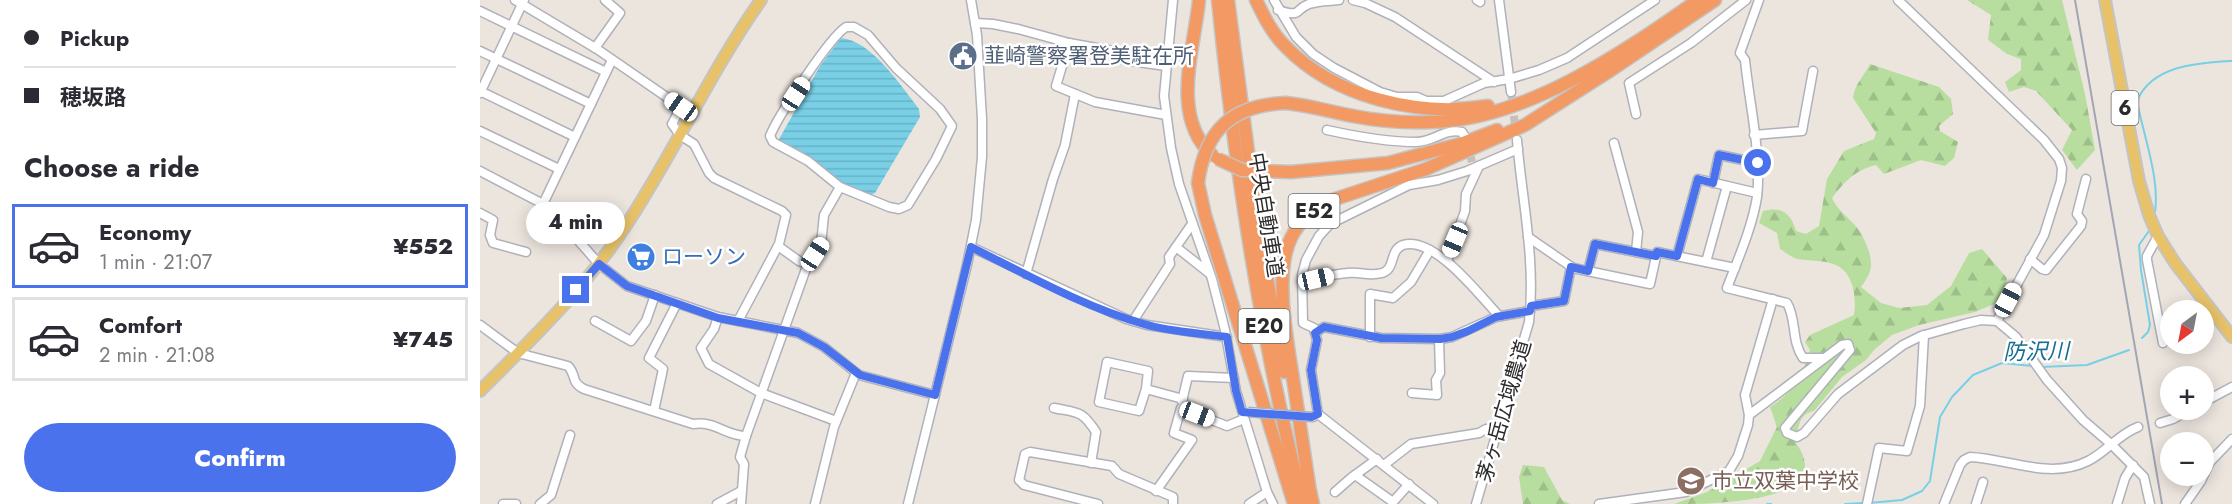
<!DOCTYPE html>
<meta charset="utf-8">
<style>
body{margin:0;font-family:Jost,"Noto Sans JP",sans-serif;background:#f2f2f3;color:#2b2b33;height:100vh;display:flex;flex-direction:column;font-size:22px;white-space:nowrap}
*{box-sizing:border-box;margin:0}
p{font-size:20px;color:#7c7c81}
.icon{flex:none;width:33px;height:33px;fill:none;stroke:currentColor;stroke-width:2;stroke-linecap:round;stroke-linejoin:round}
.map{position:relative;flex:1;overflow:hidden}
.details{display:flex;flex-direction:column;background:#fff;width:480px}
.details>*{flex:none}
.hud{display:grid;align-content:center;height:132px;padding:0 24px;background:#fff}
.needle{width:39px;rotate:212deg}
.tools{position:absolute;left:1680px;top:300px;display:grid;gap:12px}
.tools a{display:grid;place-items:center;width:54px;height:54px;border-radius:50%;background:#fff;box-shadow:0 3px 15px #0003;font-size:30px}
.end{position:absolute;width:27px;height:27px;margin:-14px;border:8px solid #4a72ed;background:#fff;box-shadow:0 0 0 3px #fff}
.from{border-radius:50%}
.bubble{position:absolute;height:42px;border-radius:21px;background:#fff;box-shadow:0 3px 15px #0003;font-size:20px;font-weight:800;line-height:42px;text-align:center}
.car{position:absolute;width:18px;height:36px;margin:-18px -9px;border-radius:8px;box-shadow:0 0 4px 2px #0007;background:linear-gradient(#fff 24%,#345 0 40%,#fff 0 76%,#345 0 86%,#fff 0)}
.hud b{display:flex;align-items:center;gap:21px;height:57px;font-size:22px}
.hud b+b{border-top:2px solid #e1e1e2}
.hud i{width:15px;height:15px;background:#2b2b33}
ul{padding:0;list-style:none}
li{display:flex;align-items:center;gap:18px;height:84px;margin:0 12px 9px;padding:0 12px;border:3px solid #e1e1e2;border-radius:0px}
li div{flex:1}
li b{display:block;font-size:22px}
li em{font-style:normal;font-weight:800}
li.active{border-color:#4a72ed}
li>.icon{width:54px;height:54px;stroke-width:1.5}
h2{padding:0 24px;font-size:27px;line-height:72px}
.action{display:flex;gap:12px;margin-top:auto;padding:12px 24px}
.action a{flex:1;height:69px;border-radius:36px;background:#4a72ed;color:#fff;font-size:24px;font-weight:800;line-height:69px;text-align:center}
main{display:flex;flex:1;min-height:0}
.map>svg:first-child{display:block}
</style>
<main>
<section class="details">
<div class="hud">
<b><i class="from"></i>Pickup</b>
<b><i></i>穂坂路</b>
</div>
<h2>Choose a ride</h2>
<ul>
<li class="active"><svg class="icon" aria-label="car" viewBox="0 0 24 24"><path d="M5 17H2v-5l4-1 3-4h7l3 4 3 1v5h-3M9 17h6M6 11h13"/><circle cx="7" cy="17" r="2"/><circle cx="17" cy="17" r="2"/></svg><div><b>Economy</b><p>1 min · 21:07</p></div><em>¥552</em></li>
<li><svg class="icon" aria-label="car" viewBox="0 0 24 24"><path d="M5 17H2v-5l4-1 3-4h7l3 4 3 1v5h-3M9 17h6M6 11h13"/><circle cx="7" cy="17" r="2"/><circle cx="17" cy="17" r="2"/></svg><div><b>Comfort</b><p>2 min · 21:08</p></div><em>¥745</em></li>
</ul>
<div class="action"><a>Confirm</a></div>
</section>
<div class="map">
<svg width="1752" height="504" viewBox="0 0 1752 504">
<defs>
<pattern id="forest-firs" width="22" height="20" patternUnits="userSpaceOnUse" patternTransform="scale(1.5)"><rect width="22" height="20" fill="#b8de9f"/><path d="M5 1l3.5 6h-7zM16 11l3.5 6h-7z" fill="#9ebf89"/></pattern>
<pattern id="water-rules" width="6" height="5" patternUnits="userSpaceOnUse" patternTransform="scale(1.5)"><rect width="6" height="5" fill="#79cfe6"/><path d="M0 2.5h6" fill="none" stroke="#69b2c5"/></pattern>
</defs>
<rect width="100%" height="100%" fill="#ece5de"/>
<!-- forest -->
<g fill="url(#forest-firs)">
<path d="M1487 0H1582L1605 94 1615 150 1597 170 1582 150 1592 130 1556 91 1544 87 1529 92 1525 82 1541 70V59L1527 54 1508 40 1511 15Z"/>
<path d="M1390 64 1459 87 1471 99 1473 114 1459 126 1460 131 1478 142 1474 158 1465 166 1441 160 1404 174 1396 165C1375 170 1365 181 1352 198 1357 209 1364 214 1373 223 1382 232 1392 253 1391 266 1391 273 1385 281 1381 287L1401 303 1419 308 1447 305 1471 286 1489 253 1502 249 1527 278 1524 293 1514 304 1495 312 1439 325 1412 335 1394 350 1386 360 1362 377 1334 411C1318 414 1318 429 1316 443 1360 504 1229 504 1194 504L1227 492 1280 461 1297 427 1290 407C1313 392 1322 377 1330 350L1325 342 1330 335 1374 315C1377 296 1373 268 1350 263 1340 260 1328 261 1317 259 1311 257 1305 252 1300 249L1297 233 1279 223 1283 211C1301 206 1311 213 1316 231L1326 234 1339 226 1347 179 1364 151 1394 139 1396 133 1373 98C1375 83 1383 78 1390 64Z"/>
<path d="M1043 465 1064 467 1082 500 1090 504H1043L1039 477Z"/>
</g>
<!-- water -->
<path fill="url(#water-rules)" d="M361 38C391 40 422 87 439 109L440 117 395 193 386 196 362 184 298 141 340 66Z"/>
<g fill="none" stroke-linecap="round" stroke-linejoin="round">
<!-- stream -->
<g stroke="#79cfe6" stroke-width="2">
<path d="M1674 217C1682 183 1663 135 1657 101 1672 65 1718 63 1752 61"/>
<path d="M1662 338 1668 332 1670 325 1661 270 1659 245 1671 228"/>
<path d="M1561 367 1607 365 1649 350"/>
<path d="M1389 503 1422 500 1442 491 1450 481 1460 417 1472 397 1493 375 1522 363 1552 366"/>
<path d="M1287 504H1291"/>
<path d="M1365 504 1383 503"/>
</g>
<!-- minor-tunnel -->
<g stroke="#c5c0ba" stroke-width="8" stroke-dasharray="8 4" stroke-linecap="butt">
<path d="M1031 92 1036 133"/>
<path d="M988 145 992 162"/>
</g>
<!-- minor casing -->
<g stroke="#afb1bb" stroke-width="11">
<g id="minor">
<path d="M35 0 117 49 201 107 192 124 200 135 214 144 229 173 234 178 302 211 306 215 299 244 258 321"/>
<path d="M693 0 684 96 691 148 699 184 732 279 745 330 756 391 787 492 793 504"/>
<path d="M794 0 816 37 833 54 854 68 900 92 917 97H937L946 101H964L1004 83 1029 79 1059 70 1087 58 1175 0"/>
<path d="M873 0 885 3 915 17 1014 82"/>
<path d="M997 0 1000 2"/>
<path d="M1019 0 1031 92"/>
<path d="M1279 0 1260 53 1265 60C1269 101 1282 157 1277 197 1272 228 1258 259 1247 288L1307 303C1317 320 1311 341 1323 358H1344"/>
<path d="M1418 0 1564 140 1579 159 1582 168 1581 181 1564 235 1517 321"/>
<path d="M798 10C823 18 813 10 829 4 838 1 850 1 859 0"/>
<path d="M0 11 126 72"/>
<path d="M495 23 513 24 538 29 589 43 633 51 644 60 686 66"/>
<path d="M366 27H374L388 35 416 68 460 109 472 126 456 159 428 205 419 209 409 207 360 187 328 161 293 142 290 136C298 116 349 38 366 27Z"/>
<path d="M589 43 576 86 615 102 686 115"/>
<path d="M115 48 140 13 125 0"/>
<path d="M0 51 111 104"/>
<path d="M0 91 95 137"/>
<path d="M0 93 44 0"/>
<path d="M1156 114 1149 83 1211 43 1266 0"/>
<path d="M847 130C874 136 909 142 937 142 953 142 965 128 982 132L986 138"/>
<path d="M0 131 79 169"/>
<path d="M1274 135 1322 131 1333 71"/>
<path d="M1134 143 1158 232 1156 252"/>
<path d="M0 171 63 204 82 217 89 230 119 264 147 286 238 317 318 333 344 347 379 375 455 395"/>
<path d="M1233 183 1239 155 1278 163"/>
<path d="M63 204 132 60"/>
<path d="M0 213 13 220 10 235 13 243 46 252"/>
<path d="M1678 236 1667 256V260L1683 343"/>
<path d="M1048 237 1093 268 1170 284 1177 252 1255 268"/>
<path d="M298 246 319 261 328 264"/>
<path d="M491 247 646 319 667 325 747 337"/>
<path d="M696 247 729 273"/>
<path d="M1197 256 1218 179 1277 193"/>
<path d="M1550 259 1562 269 1566 270 1601 226 1602 221 1597 214 1606 179"/>
<path d="M967 261 985 211 986 194 999 166"/>
<path d="M1226 262 1247 186"/>
<path d="M1108 271 1115 244 1176 256"/>
<path d="M546 274 573 179 585 145 595 94"/>
<path d="M822 282C836 279 852 274 867 273 881 271 887 277 902 273 916 269 909 250 923 245 954 235 1000 296 1019 316"/>
<path d="M1051 306 1084 301 1091 267"/>
<path d="M238 317 234 329 221 348 229 364 281 393 356 421"/>
<path d="M115 321 151 341 166 321 175 295"/>
<path d="M653 321 690 264 689 257 712 224"/>
<path d="M0 325 38 353 88 366C97 375 90 382 104 389L213 424C237 421 245 436 266 436"/>
<path d="M835 333 844 327 901 338 960 339 972 337 1016 317 1050 311"/>
<path d="M890 337V294L913 298 931 282 950 250"/>
<path d="M666 389 668 371 627 362 619 402 659 411 666 389 703 399"/>
<path d="M932 393 957 395 956 380 960 373 959 339"/>
<path d="M702 401 708 376 754 378"/>
<path d="M1724 402 1752 387"/>
<path d="M574 408C598 413 602 410 616 432L611 463"/>
<path d="M174 411 183 369 169 358 197 303"/>
<path d="M838 414 831 370 837 340 834 328 823 323 822 275 826 260 839 236 850 224 929 185 958 180 987 171 1038 149"/>
<path d="M1269 415 1362 345 1368 344 1370 350 1305 428 1307 433 1317 437 1324 433 1358 394 1423 345 1441 336 1484 324 1501 320 1517 321 1536 337 1567 380 1603 420 1632 445 1664 477 1670 504"/>
<path d="M833 417 838 414 953 504"/>
<path d="M1680 423 1693 419 1709 410"/>
<path d="M904 465 931 444 999 433 1006 429 1018 431"/>
<path d="M875 475 913 502 929 484"/>
<path d="M676 491 712 440 694 433 701 408 747 426 764 419"/>
<path d="M855 492 871 478 897 459"/>
<path d="M23 504H36"/>
<path d="M60 504 71 495 90 435"/>
<path d="M237 504 261 491"/>
<path d="M261 504 264 464 260 457 266 436 327 266 341 244 344 215 360 187"/>
<path d="M335 504 354 427 376 373"/>
<path d="M428 504 487 265 496 220 502 157V119L497 35 491 0"/>
<path d="M618 504 544 485 539 480 545 454 550 452 632 466 639 474 693 497V504"/>
<path d="M769 504 787 492"/>
<path d="M996 504 1049 322C1056 261 1042 200 1037 140"/>
<path d="M1119 504 1206 492 1249 471 1258 456 1268 425 1269 415 1265 395 1293 299"/>
<path d="M1387 504 1399 448 1427 451 1440 406 1444 335"/>
<path d="M1464 504 1480 465 1484 460 1490 457C1530 459 1570 480 1608 461 1626 452 1639 434 1658 427"/>
<path d="M1496 504 1503 482"/>
<path d="M1637 504 1645 478 1653 465"/>
<path d="M1705 504 1721 481 1730 462 1752 439"/>
</g>
</g>
<!-- major casing -->
<g stroke="#c4c4c4" stroke-width="14">
<g id="major">
<path d="M1625 0 1659 181 1669 215 1678 236 1695 263 1752 337"/>
<path d="M0 391C52 339 105 288 145 227 194 153 230 72 281 0"/>
</g>
</g>
<!-- highway casing -->
<g stroke="#c4c4c4" stroke-width="15">
<g id="highway">
<path d="M719 0C714 51 690 116 732 155"/>
<path d="M738 0C755 169 780 339 823 504"/>
<path d="M748 0 779 235 804 372"/>
<path d="M776 0C784 17 792 33 805 46 855 98 939 117 1008 106"/>
<path d="M806 103C829 105 850 112 873 116 898 121 926 123 951 122 1045 120 1143 53 1218 0"/>
<path d="M811 172 908 163 980 144 1017 130"/>
<path d="M718 183 725 215 814 504"/>
<path d="M827 477 833 504"/>
<path d="M829 485C824 452 819 418 814 385 808 345 793 274 811 238 820 219 836 208 855 199L946 169 1045 125 1128 72 1235 0"/>
</g>
</g>
<!-- minor -->
<use href="#minor" stroke="#fff" stroke-width="8"/>
<!-- major -->
<use href="#major" stroke="#e7c269" stroke-width="10"/>
<!-- highway -->
<use href="#highway" stroke="#f39963" stroke-width="12"/>
<!-- rail -->
<path stroke="#a1a5b4" stroke-width="2" d="M1595 0 1682 504"/>
<!-- minor-bridge casing -->
<g stroke="#afb1bb" stroke-width="11" stroke-linecap="butt">
<path id="minor-bridge" d="M768 412 832 417"/>
</g>
<!-- highway-bridge casing -->
<g stroke="#c4c4c4" stroke-width="15" stroke-linecap="butt">
<g id="highway-bridge">
<path d="M738 159 762 170 811 172"/>
<path d="M718 183C725 129 753 105 806 103"/>
</g>
</g>
<!-- minor-bridge -->
<use href="#minor-bridge" stroke="#fff" stroke-width="8"/>
<!-- highway-bridge -->
<use href="#highway-bridge" stroke="#f39963" stroke-width="12"/>
</g>
<g fill="none" stroke-linecap="round" stroke-linejoin="round">
<!-- route -->
<path stroke="#4a72ed" stroke-width="8" d="M96 290 119 264 147 286 238 318 318 333 344 347 380 375 455 395 491 247C545 274 606 308 664 324 690 332 720 333 747 337L756 391 762 412 832 417 838 414 831 370 837 340 835 333 844 327 901 338 960 339 972 337 988 331 1016 317 1050 311 1051 306 1084 301 1091 267 1108 271 1115 244 1176 256 1177 252 1197 256 1218 179 1233 183 1239 155 1278 163"/>
</g>
<!-- icons -->
<defs>
<g id="civic-disc" transform="scale(1.5)"><circle r="9.5" fill="#5c6f8a" stroke="#fff"/><path d="M-.6-6.5H3V-4.5H.6V-3L4-1V1h2V6H-6V1h2V-1L-.6-3ZM-1.2 2.5V6h2.4V2.5Z" fill="#fff"/></g>
<g id="supermarket-disc" transform="scale(1.5)"><circle r="9.5" fill="#3f7fe0" stroke="#fff"/><path d="M-6-5.5h2.5l.6 2H6L4.5 2H-2.5L-4.4-4H-6ZM-1.5 3.2a1.3 1.3 0 1 0 .1 0ZM3 3.2a1.3 1.3 0 1 0 .1 0Z" fill="#fff"/></g>
<g id="school-disc" transform="scale(1.5)"><circle r="9.5" fill="#8d6e63" stroke="#fff"/><path d="M0-5L7-2L0 1L-7-2ZM-4 1L0 2.5L4 1V4Q0 6-4 4Z" fill="#fff"/></g>
</defs>
<g fill-rule="evenodd">
<use href="#civic-disc" x="483" y="56"/>
<use href="#supermarket-disc" x="161" y="257"/>
<use href="#school-disc" x="1211" y="481"/>
</g>
<g text-anchor="middle" stroke-width="5" stroke-linejoin="round" paint-order="stroke">
<!-- shield labels -->
<g fill="#fff" stroke="#6b6b6b" stroke-width="1.5">
<rect x="1631.5" y="91" width="27" height="34" rx="4.5"/>
<rect x="808.5" y="194" width="51" height="34" rx="4.5"/>
<rect x="758.5" y="309" width="51" height="34" rx="4.5"/>
</g>
<g font-size="20" font-weight="bold" fill="#2b2b2b">
<text x="1645" y="115">6</text>
<text x="834" y="218">E52</text>
<text x="784" y="333">E20</text>
</g>
<!-- service labels -->
<g font-size="21" fill="#4e5e75" stroke="#fff" text-anchor="start">
<text x="504" y="63">韮崎警察署登美駐在所</text>
</g>
<!-- street labels -->
<g font-size="21" fill="#2b2b2b" stroke="#fff">
<text transform="translate(786 215) rotate(81)" y="7">中央自動車道</text>
<text transform="translate(1024 411) rotate(-74)" y="7">茅ヶ岳広域農道</text>
</g>
<!-- shop labels -->
<g font-size="21" fill="#366cbe" stroke="#fff" text-anchor="start">
<text x="182" y="264">ローソン</text>
</g>
<!-- education labels -->
<g font-size="21" fill="#785e54" stroke="#fff" text-anchor="start">
<text x="1232" y="488">市立双葉中学校</text>
</g>
<!-- water labels -->
<g font-size="22" font-style="italic" fill="#176f93" stroke="#fff">
<text transform="translate(1556 351) rotate(-1)" y="8">防沢川</text>
</g>
</g>
</svg>
<div class="tools">
<a><svg class="needle" viewBox="-14 -14 28 28"><path d="M0-13l5 13h-10z" fill="#e53935"/><path d="M0 13l5-13h-10z" fill="#7c7c81"/></svg></a>
<a>+</a>
<a>−</a>
</div>
<i class="end from" style="left:1278px;top:163px"></i>
<i class="end" style="left:96px;top:290px"></i>
<div class="bubble" style="left:46px;top:202px;width:99px">4 min</div>
<i class="car" style="left:316px;top:94px;rotate:33deg"></i>
<i class="car" style="left:201px;top:107px;rotate:305deg"></i>
<i class="car" style="left:975px;top:240px;rotate:203deg"></i>
<i class="car" style="left:335px;top:254px;rotate:33deg"></i>
<i class="car" style="left:836px;top:279px;rotate:77deg"></i>
<i class="car" style="left:1528px;top:300px;rotate:28deg"></i>
<i class="car" style="left:717px;top:414px;rotate:111deg"></i>
</div>
</main>
